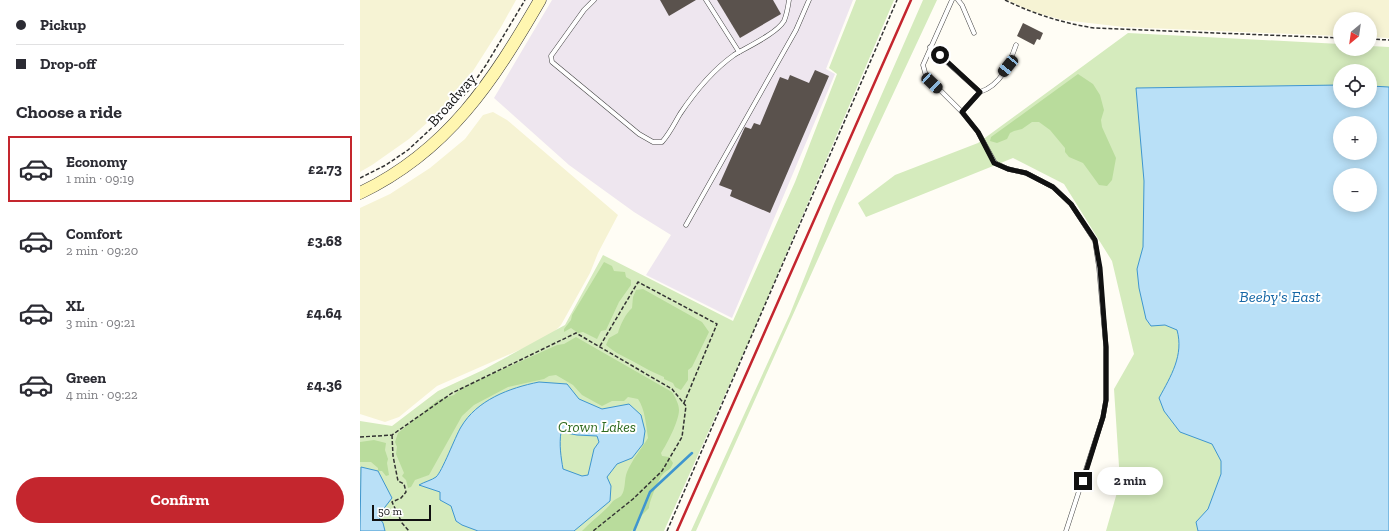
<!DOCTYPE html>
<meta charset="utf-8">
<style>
body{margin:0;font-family:"Zilla Slab",serif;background:#f7f7f7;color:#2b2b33;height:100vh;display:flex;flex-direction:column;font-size:15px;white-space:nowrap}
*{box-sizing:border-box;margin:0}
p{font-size:13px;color:#7c7c81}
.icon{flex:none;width:22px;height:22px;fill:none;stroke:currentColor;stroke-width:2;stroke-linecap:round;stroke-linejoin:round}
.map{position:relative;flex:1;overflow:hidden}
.details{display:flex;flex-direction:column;background:#fff;width:360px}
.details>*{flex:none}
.guide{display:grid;align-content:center;height:88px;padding:0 16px;background:#fff}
.needle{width:26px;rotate:209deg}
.controls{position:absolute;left:973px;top:12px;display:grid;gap:8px}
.controls a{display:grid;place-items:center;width:44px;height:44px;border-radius:50%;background:#fff;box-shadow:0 2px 10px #0003;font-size:20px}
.scale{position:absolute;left:12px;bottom:10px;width:59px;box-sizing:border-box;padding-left:4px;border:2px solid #111;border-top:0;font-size:11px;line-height:14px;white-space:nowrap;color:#111;-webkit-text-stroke:3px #fff;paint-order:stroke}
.end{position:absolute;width:18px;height:18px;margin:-9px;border:5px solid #111;background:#fff;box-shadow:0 0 0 2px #fff}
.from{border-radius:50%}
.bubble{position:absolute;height:28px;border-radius:14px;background:#fff;box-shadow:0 2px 10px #0003;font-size:13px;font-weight:800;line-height:28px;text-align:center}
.car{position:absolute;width:12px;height:24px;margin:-12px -6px;border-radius:5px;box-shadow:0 0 3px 1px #0007;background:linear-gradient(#222 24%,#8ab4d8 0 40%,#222 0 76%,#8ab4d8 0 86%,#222 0)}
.guide b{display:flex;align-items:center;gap:14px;height:38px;font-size:15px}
.guide b+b{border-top:1px solid #e1e1e2}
.guide i{width:10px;height:10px;background:#2b2b33}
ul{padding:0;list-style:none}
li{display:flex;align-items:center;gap:12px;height:66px;margin:0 8px 6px;padding:0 8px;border:2px solid transparent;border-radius:0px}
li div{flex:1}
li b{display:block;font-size:15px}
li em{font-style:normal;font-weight:800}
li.active{border-color:#c4262e}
li>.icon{width:36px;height:36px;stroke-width:1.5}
h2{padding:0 16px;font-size:18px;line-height:48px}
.primary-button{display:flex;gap:8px;margin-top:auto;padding:8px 16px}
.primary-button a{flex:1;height:46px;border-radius:24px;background:#c4262e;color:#fff;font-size:16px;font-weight:800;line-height:46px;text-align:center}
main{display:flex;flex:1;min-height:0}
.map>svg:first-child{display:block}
</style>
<main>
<section class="details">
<div class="guide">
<b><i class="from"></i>Pickup</b>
<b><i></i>Drop-off</b>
</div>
<h2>Choose a ride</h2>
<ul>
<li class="active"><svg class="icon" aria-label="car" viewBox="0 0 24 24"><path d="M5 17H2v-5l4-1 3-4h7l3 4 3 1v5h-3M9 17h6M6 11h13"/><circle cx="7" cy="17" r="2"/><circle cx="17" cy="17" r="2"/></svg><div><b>Economy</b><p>1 min · 09:19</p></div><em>£2.73</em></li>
<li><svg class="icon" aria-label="car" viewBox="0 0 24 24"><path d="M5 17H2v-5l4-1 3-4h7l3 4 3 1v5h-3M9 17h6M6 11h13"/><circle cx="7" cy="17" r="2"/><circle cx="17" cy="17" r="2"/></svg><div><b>Comfort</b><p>2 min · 09:20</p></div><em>£3.68</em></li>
<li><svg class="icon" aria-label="car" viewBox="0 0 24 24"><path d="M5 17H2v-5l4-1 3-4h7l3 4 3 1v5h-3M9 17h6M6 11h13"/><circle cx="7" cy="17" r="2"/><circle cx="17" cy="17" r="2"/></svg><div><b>XL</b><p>3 min · 09:21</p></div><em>£4.64</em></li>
<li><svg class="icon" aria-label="car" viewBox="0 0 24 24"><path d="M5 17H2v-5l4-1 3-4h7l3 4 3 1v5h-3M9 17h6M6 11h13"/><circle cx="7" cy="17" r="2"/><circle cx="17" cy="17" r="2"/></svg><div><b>Green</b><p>4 min · 09:22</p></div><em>£4.36</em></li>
</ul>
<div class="primary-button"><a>Confirm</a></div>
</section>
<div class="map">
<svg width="1029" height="531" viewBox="0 0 1029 531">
<rect width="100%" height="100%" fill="#fffdf5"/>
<!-- industrial -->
<path fill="#eee6ef" d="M192 0H493L466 69 475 74 372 318 286 275 311 235 274 212 209 165 134 98Z"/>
<!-- farmland -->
<g fill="#f6f3d4">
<path d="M0 0H156L141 27 106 82 78 113 49 139 12 165 0 172Z"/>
<path d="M647 0H1029V38L1010 37V19H980V36L764 27 703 20 673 12Z"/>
<path d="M133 112 147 120 258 215 238 253 230 273 201 325 189 337 77 386 39 417 25 422 0 414V208L30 194 70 168 105 139 123 115Z"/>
</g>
<!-- green -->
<g fill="#d5ebbd" fill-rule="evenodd">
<path d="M496 0H534L394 330 304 531H0V421L32 426 78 391 123 370 205 325 243 255 373 321 435 182 477 74 469 68Z"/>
<path d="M563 0H577L506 152 336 531H331L430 314 473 206Z"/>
<path d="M768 33 980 44V49H1010V46L1029 47V531H746L760 482 754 389 774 354 752 261 704 184 653 158 506 217 498 203 535 175 618 143ZM980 71H1010V101H980ZM980 123H1010V153H980ZM980 175H1010V205H980Z"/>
</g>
<!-- forest -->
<g fill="#b9dc9c">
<path d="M718 74 733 84 740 95 744 110 741 120 742 127 756 158 752 180 747 186 739 185 723 163 709 157 705 152V148L690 130 679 122H672L662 129 654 131 650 133 647 139 637 143 630 141 631 137Z"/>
<path d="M244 262 252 266 254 271 265 272 266 277 271 280V285L259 302 246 330 241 331 237 339 223 332 218 333 211 328 204 332V329L211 320 212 315Z"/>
<path d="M283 289 342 322 349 332 332 367 328 370V380L321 390 315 387 313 383 304 379V377C294 373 285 368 276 363 265 357 255 353 246 345L249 338 258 333C260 325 266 313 272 308L273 297 276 290Z"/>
<path d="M216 337 312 392C315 397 319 404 319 410 319 421 307 444 301 453L302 456 309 457 313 463C310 471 308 469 303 474 299 478 289 502 289 508L279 518 277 527 271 531H222C232 520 244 513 253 501 255 499 259 498 261 496 266 490 264 479 267 472 272 460 281 449 288 438 286 425 285 409 278 399L268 397 264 401H252L242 406 222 395 213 385 196 375 189 376 184 379 148 387 114 405 102 416 69 475 55 480 51 487 48 488 46 480 42 476 44 473 36 454 37 447 35 442 38 433 78 400 94 395 101 388 197 345 204 344Z"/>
<path d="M14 440 26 443 25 450 28 459 27 463 29 475 26 476 22 471H18V468L11 462H0V442Z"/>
</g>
<!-- water -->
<g fill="#b9e0f7" stroke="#3f96cf" fill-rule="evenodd">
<path d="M980 85V101H1010V86L1029 87V531H838L836 522 848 509 861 474V461L852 444 820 432 804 411 799 398C811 376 824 355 817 330L805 325 791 326 786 319 779 288 777 269 783 247 784 181 776 88ZM980 123H1010V153H980ZM980 175H1010V205H980Z"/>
<path d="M179 382 207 384 219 399 242 409 269 404 281 415 285 431 283 444 272 458 257 464 247 477 251 486 250 501 214 531H118L102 525 96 521 91 506 80 500V492L59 485C64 482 72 480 76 477 82 472 95 437 101 427 117 400 149 388 179 382ZM201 432 217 435 237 436 239 442 234 449 228 475 222 476 203 469C201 457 199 445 201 432Z"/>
<path d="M1 467 18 471 32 498 18 516 23 523 25 531H0Z"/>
</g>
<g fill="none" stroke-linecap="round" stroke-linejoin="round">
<!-- stream -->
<path stroke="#3f96cf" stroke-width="2.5" d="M274 531 290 492 332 453"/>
</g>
<!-- building -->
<g fill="#5a524d">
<path d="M300 0H336L309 16Z"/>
<path d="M357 0H413L421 14 380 38Z"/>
<path d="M663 23 683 33 680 40 677 39 674 45 657 36Z"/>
<path d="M455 70 469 76 410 213 370 196 372 190 359 185 385 127 391 129 394 123 400 125 420 77 428 80 430 75 449 83Z"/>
</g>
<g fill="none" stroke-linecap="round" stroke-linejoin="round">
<!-- lane casing -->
<g stroke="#444" stroke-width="5">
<g id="lane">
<path d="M234 0 224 10 191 56 192 62 279 134 293 142H302C310 133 314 124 320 114 334 93 353 70 374 55 387 47 416 34 424 21 427 14 428 7 429 0"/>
<path d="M346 0 379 52"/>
<path d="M598 0 602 5 614 33"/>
<path d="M570 47 620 92 602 112 566 76 563 65 592 0"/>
<path d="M620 92C641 85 649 65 656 45"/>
<path d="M602 112 618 132 635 163 648 169 666 173 693 187 711 204 735 241 739 268 746 347V400L743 417 706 531"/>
<path d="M326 225 436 30 449 0"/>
</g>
</g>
<!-- secondary casing -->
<g stroke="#333" stroke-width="13">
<path id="secondary" d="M0 193C88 151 133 81 180 0"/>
</g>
<!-- path -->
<g stroke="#333" stroke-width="1.5" stroke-dasharray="4 2" stroke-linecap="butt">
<path d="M645 0C674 14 702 23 734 28L980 38"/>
<path d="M1010 39 1029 40"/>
<path d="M0 178 26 165 48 150 76 124 108 91 126 65 165 0"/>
<path d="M240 346 278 282 357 324 324 403"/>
<path d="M32 435 33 456 38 481 44 484 46 492 41 498 32 502 42 523 49 531"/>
<path d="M0 437 32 435 92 393 216 333 312 389 326 406 322 437 302 471 273 499 233 531"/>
<path d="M307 531 537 0"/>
</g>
<!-- lane -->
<use href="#lane" stroke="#fff" stroke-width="4"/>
<!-- secondary -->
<use href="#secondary" stroke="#fff6b0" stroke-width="12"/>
<!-- rail -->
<path stroke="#c4262e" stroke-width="2.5" d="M317 531 551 0"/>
</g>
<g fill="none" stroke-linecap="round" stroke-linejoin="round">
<!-- route -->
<path stroke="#111" stroke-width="5" d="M580 55 620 92 602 112 618 132 634 163 648 169 666 173 693 187 711 204 735 240 740 268 746 347V400L743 417 723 481"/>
</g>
<g text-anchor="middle" stroke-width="4" stroke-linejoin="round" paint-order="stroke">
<!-- street labels -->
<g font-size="15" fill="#111" stroke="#fff">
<text transform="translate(92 100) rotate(-49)" y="5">Broadway</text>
</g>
<!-- park labels -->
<g font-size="15" font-style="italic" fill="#2f6b1f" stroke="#fff">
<text x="237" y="432">Crown Lakes</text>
</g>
<!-- water labels -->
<g font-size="16" font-style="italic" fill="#1768a6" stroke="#fff">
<text x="920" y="302">Beeby's East</text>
</g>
</g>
</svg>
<div class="controls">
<a><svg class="needle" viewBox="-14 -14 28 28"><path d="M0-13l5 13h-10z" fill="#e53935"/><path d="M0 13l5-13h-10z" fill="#7c7c81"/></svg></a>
<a><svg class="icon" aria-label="locate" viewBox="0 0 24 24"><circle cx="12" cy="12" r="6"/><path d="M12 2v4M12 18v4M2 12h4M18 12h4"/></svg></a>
<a>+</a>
<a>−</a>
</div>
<div class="scale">50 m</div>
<i class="end from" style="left:580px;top:55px"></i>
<i class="end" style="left:723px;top:481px"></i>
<div class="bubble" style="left:737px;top:467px;width:66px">2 min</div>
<i class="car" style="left:648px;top:66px;rotate:219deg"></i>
<i class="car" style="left:572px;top:83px;rotate:133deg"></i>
</div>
</main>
